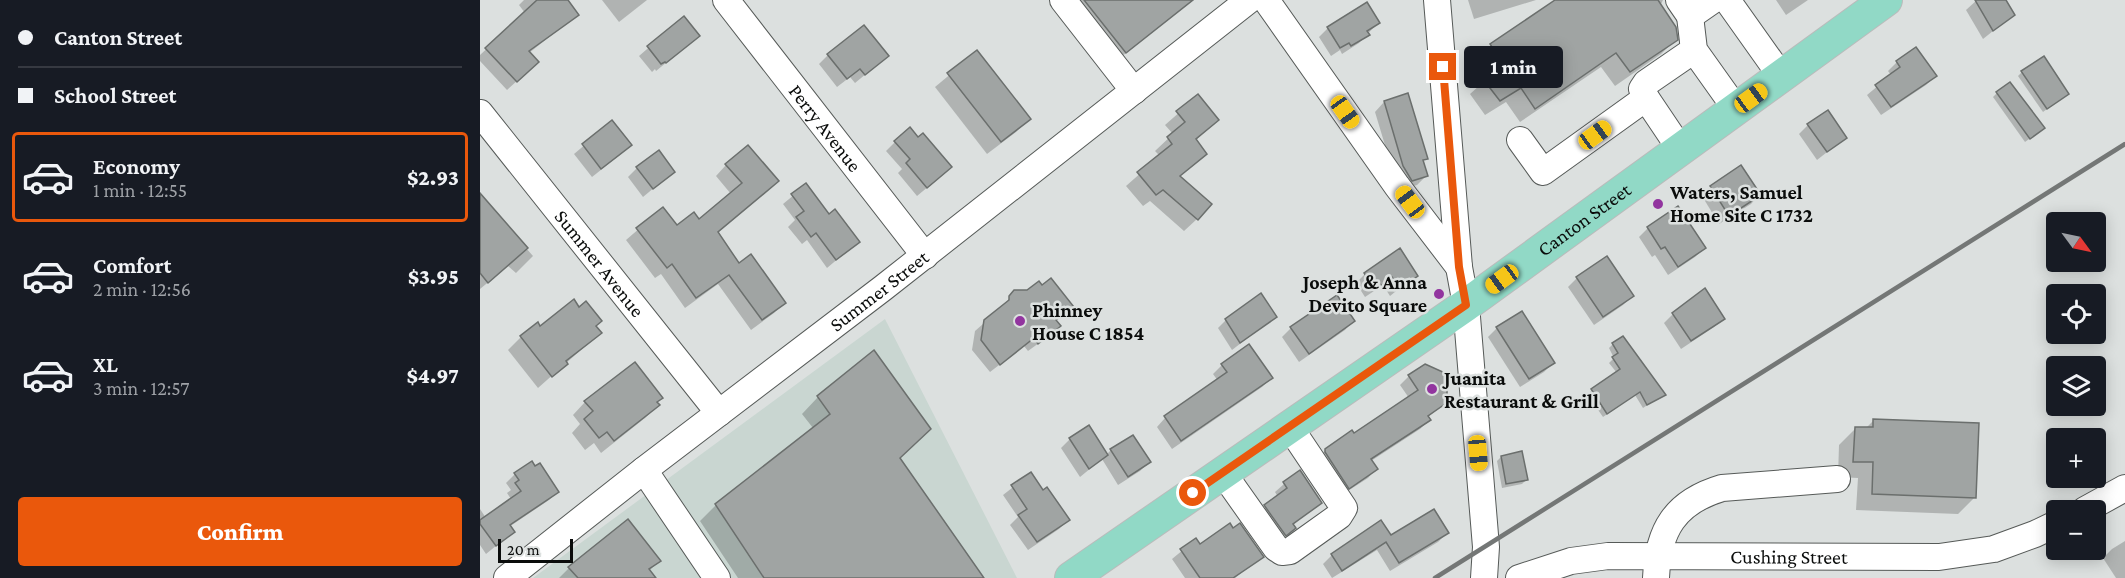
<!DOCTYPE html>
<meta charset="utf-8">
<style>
body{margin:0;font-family:"Crimson Pro",serif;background:#242831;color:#f1f3f6;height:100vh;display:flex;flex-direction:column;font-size:22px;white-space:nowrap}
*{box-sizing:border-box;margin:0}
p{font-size:20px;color:#9ea1a6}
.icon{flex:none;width:33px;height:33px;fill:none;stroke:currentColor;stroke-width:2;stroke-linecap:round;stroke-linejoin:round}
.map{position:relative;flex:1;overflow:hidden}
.side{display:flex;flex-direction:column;background:#171b24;width:480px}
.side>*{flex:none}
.hud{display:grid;align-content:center;height:132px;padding:0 18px;background:#171b24}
.needle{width:39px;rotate:123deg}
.buttons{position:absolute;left:1566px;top:212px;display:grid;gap:12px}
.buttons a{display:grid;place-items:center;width:60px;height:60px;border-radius:6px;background:#171b24;box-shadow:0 3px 15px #0003;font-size:30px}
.scale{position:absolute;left:18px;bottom:15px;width:75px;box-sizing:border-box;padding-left:6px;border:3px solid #0a0c0b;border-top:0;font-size:16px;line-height:21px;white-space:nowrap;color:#0a0c0b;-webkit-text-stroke:4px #dce0df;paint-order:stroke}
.end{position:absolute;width:27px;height:27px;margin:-14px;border:8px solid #ea580c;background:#fff;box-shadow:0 0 0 3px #fff}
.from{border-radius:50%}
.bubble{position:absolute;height:42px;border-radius:6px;background:#171b24;box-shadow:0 3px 15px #0003;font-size:20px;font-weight:800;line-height:42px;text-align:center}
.car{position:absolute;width:18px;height:36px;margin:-18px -9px;border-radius:8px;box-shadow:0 0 4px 2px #0007;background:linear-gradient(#f5c518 24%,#345 0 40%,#f5c518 0 76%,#345 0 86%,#f5c518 0)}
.hud b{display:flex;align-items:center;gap:21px;height:57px;font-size:22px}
.hud b+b{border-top:2px solid #363941}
.hud i{width:15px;height:15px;background:#f1f3f6}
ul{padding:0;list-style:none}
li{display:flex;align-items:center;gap:18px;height:90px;margin:0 12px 9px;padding:0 6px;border:3px solid transparent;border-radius:6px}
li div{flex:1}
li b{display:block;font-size:22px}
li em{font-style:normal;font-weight:800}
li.on{border-color:#ea580c}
li>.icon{width:54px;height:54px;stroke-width:1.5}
.button{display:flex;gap:12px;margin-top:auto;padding:12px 18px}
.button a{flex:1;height:69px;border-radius:6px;background:#ea580c;color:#fff;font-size:24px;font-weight:800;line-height:69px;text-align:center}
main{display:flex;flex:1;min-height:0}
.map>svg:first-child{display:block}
</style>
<main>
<section class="side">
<div class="hud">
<b><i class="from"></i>Canton Street</b>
<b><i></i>School Street</b>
</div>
<ul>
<li class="on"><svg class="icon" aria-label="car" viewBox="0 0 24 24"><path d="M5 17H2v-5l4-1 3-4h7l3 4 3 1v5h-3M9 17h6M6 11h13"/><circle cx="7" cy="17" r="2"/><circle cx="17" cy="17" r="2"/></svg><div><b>Economy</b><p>1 min · 12:55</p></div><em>$2.93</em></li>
<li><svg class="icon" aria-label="car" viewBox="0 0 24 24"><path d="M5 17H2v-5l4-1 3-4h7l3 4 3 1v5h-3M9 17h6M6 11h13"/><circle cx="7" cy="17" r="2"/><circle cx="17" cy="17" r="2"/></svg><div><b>Comfort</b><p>2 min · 12:56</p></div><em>$3.95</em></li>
<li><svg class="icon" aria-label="car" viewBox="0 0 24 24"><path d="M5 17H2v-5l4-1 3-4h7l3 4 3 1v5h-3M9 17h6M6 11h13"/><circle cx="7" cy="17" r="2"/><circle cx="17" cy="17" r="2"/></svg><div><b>XL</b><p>3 min · 12:57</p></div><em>$4.97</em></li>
</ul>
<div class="button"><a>Confirm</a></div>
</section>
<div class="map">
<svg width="1645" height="578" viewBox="0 0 1645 578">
<rect width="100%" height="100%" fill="#dce0df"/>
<!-- built -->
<path fill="#c9d6d1" d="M405 319 537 578H53Z"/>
<!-- shadow -->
<g fill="#0003">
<path d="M44 0H86L97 15 49 53 48 71 27 90 0 61V55L45 13 39 5Z"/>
<path d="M122 0H167L139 22Z"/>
<path d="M589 0H713L636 61Z"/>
<path d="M988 0H1056L994 19Z"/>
<path d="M1077 0H1183L1180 6 1196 39 1181 54 1135 86 1121 67 1040 122 1026 102 1005 115 990 94 1009 77 997 59 1011 45Z"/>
<path d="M1296 0H1328L1306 15Z"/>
<path d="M1497 0H1524L1533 15 1503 39 1486 10Z"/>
<path d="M203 18 209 44 176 71 175 69 172 72 159 56Z"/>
<path d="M898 23 879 43 862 54 860 50 851 56 839 37 848 28Z"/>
<path d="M497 52 549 119 536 132 507 154 455 87Z"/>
<path d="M348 55 398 64 375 83 370 77 357 87 339 64Z"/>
<path d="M1417 62 1455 76 1446 85 1401 115 1387 95 1411 75 1408 71Z"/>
<path d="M1542 72 1587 94 1563 112 1538 76Z"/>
<path d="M1517 93 1559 132 1545 142 1513 97Z"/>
<path d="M927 95 946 158 942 162 946 176 937 185 923 189 914 175 895 112 904 102Z"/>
<path d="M718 96 737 120 715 141 725 153 699 177 717 219 704 231 670 201 663 206 646 186 680 156 675 151 693 134 685 125Z"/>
<path d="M132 122 141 154 112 177 94 154Z"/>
<path d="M1328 125 1365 138 1337 160 1319 134Z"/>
<path d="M438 139 461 176 437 196 418 173 422 169 406 151 415 142Z"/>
<path d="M246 165 286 192 237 233 259 265 304 302 294 313 271 330 238 284 205 308 181 274 175 278 146 240 182 209 197 227 219 221 251 194 236 176Z"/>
<path d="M1261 167 1279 195 1271 204 1239 224 1222 196 1231 187Z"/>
<path d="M157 168 193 172 163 197 148 177Z"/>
<path d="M326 185 348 216 378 242 347 268 327 240 322 244 308 227 315 220 303 204Z"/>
<path d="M0 196 12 207 11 208 53 256 36 273 28 266 0 289Z"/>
<path d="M1168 228 1224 248 1215 257 1188 275 1175 255 1172 257 1159 237Z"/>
<path d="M919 250 936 275 910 296 903 285 885 297 876 283 885 274Z"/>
<path d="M1097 278 1152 296 1143 305 1114 325 1088 287Z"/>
<path d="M548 291 592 307 575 322 570 335 548 351 544 346 510 372 492 350 495 331 520 309 535 292Z"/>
<path d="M856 297 873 321 865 330 819 362 802 337 811 328Z"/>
<path d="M1193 314 1243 318 1234 327 1201 349 1184 323Z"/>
<path d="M795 317 752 350 738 328 746 320Z"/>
<path d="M115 327 120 333 58 388 28 350 41 337Z"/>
<path d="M1017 328 1073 363 1064 372 1040 387 1008 337Z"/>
<path d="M1133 344 1184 394 1163 408 1155 395 1123 417 1107 394 1137 373 1129 363 1134 358 1129 348Z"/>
<path d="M742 365 791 378 782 387 692 449 677 427 685 418 738 381 733 374Z"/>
<path d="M929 376 966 402 948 417 949 420 940 429 891 461 896 469 888 478 860 496 836 459 846 450 874 435 929 398 920 385Z"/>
<path d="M338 397 418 459 502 578H258L220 521 236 505 333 428 322 414Z"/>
<path d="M181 398 176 403 178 405 165 418 121 453 114 443 105 450 92 433 100 424 93 415 105 402Z"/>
<path d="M1394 420 1495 497 1478 514 1376 510 1378 478 1358 477 1359 445 1376 428 1385 429Z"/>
<path d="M590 439 626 455 631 450 669 462 660 471 638 485 622 459 600 477 581 448Z"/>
<path d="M1021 457 1046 480 1042 484 1022 488 1017 461Z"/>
<path d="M35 474 77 492 69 500 29 527 33 532 6 554 0 545V509L6 518 31 499 27 493 31 490 26 483Z"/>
<path d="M550 474 563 492 588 520 579 529 548 550 530 525 538 517 523 495Z"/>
<path d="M804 484 840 502 812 526 814 528 796 543 776 515 798 497 795 492Z"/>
<path d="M901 522 911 537 967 533 958 542 910 571 897 550 852 578 843 564 852 555Z"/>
<path d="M715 540 720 546 782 556 755 578 751 572 742 578H705L692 559Z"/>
<path d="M1645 541V578H1636L1623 558 1632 549Z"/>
<path d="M179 561 169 571 174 578H79L89 568Z"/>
</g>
<!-- building -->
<g fill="#a0a4a3" stroke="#6b6f6d" stroke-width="1.5">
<path d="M57 0H88L99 15 49 51 59 62 37 82 5 48Z"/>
<path d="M604 0H713L646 53Z"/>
<path d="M1075 0H1178L1196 27 1198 40 1150 72 1136 53 1055 109 1041 88 1020 101 1003 79 1023 63 1010 44Z"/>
<path d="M1495 0H1526L1535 15 1513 31Z"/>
<path d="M887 2 900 23 887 31 890 35 871 46 869 43 860 48 847 27Z"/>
<path d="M204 16 220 36 186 63 185 62 181 64 167 46Z"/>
<path d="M384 25 409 56 385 75 380 69 367 79 347 54Z"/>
<path d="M1436 47 1457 76 1411 107 1395 85 1420 67 1416 61Z"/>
<path d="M497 50 551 119 521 142 467 73Z"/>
<path d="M1564 56 1589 94 1567 109 1541 71Z"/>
<path d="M1530 82 1565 128 1550 139 1516 92Z"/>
<path d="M928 93 948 159 943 160 948 176 932 181 923 166 904 101Z"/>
<path d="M718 94 739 120 716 139 727 154 700 176 732 204 718 220 683 190 676 195 657 172 692 144 687 137 705 122 696 111Z"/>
<path d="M1348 110 1367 138 1347 152 1327 124Z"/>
<path d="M132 120 152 145 121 169 102 144Z"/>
<path d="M430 127 438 137 443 133 472 167 447 188 426 163 430 159 414 141Z"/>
<path d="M268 145 299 181 238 232 259 263 271 254 306 303 282 320 249 275 216 298 192 264 187 268 156 228 183 207 197 225 214 212 219 219 262 183 245 164Z"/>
<path d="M179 150 195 172 173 189 156 167Z"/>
<path d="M1261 165 1281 195 1249 216 1230 186Z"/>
<path d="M326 183 349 214 355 209 380 242 356 260 336 233 331 237 316 217 324 211 311 194Z"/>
<path d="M0 193 48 248 8 283 0 273Z"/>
<path d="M1198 206 1226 248 1198 267 1185 247 1181 249 1167 227Z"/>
<path d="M920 248 938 276 920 288 912 277 895 290 884 273Z"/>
<path d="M1127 256 1154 296 1123 317 1096 277Z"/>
<path d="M571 278 594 307 576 320 581 326 558 344 554 338 520 365 501 340 504 320 529 300V296L534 290H547L559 281 562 285Z"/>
<path d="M1225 288 1245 319 1211 341 1192 313Z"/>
<path d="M781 293 797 317 760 343 745 319Z"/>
<path d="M857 295 875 321 829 354 810 327Z"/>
<path d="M94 299 99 307 106 301 122 321 116 326 122 333 86 361 88 364 72 377 40 336 58 322 60 326Z"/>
<path d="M1042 311 1075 363 1049 379 1016 327Z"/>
<path d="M1143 336 1186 395 1167 405 1160 392 1127 414 1111 389 1140 369 1132 357 1138 353 1132 343Z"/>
<path d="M769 344 793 378 701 441 684 416 747 372 741 364Z"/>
<path d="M394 350 451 429 420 458 504 578H284L235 504 350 414 337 396Z"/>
<path d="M155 362 183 398 177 402 180 405 134 441 127 432 119 438 104 419 113 411 104 401Z"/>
<path d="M945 364 965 373 968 402 948 416 951 420 891 459 898 469 869 489 845 452V449L872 430 874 433 938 390 928 375Z"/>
<path d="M1393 419 1499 423 1496 498 1392 494 1393 462H1373L1375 427H1393Z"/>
<path d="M609 425 628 455 609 469 589 438Z"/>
<path d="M653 435 671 462 648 477 630 449Z"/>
<path d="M1042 451 1048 480 1026 484 1021 456Z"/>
<path d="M52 461 55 466 60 463 79 492 30 525 35 532 16 546 0 524V520L41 491 35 483 39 480 34 473Z"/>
<path d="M820 470 842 503 813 524 816 528 806 536 784 505 807 488 803 482Z"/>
<path d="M551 472 563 490 567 487 590 520 557 542 538 515 547 509 531 485Z"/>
<path d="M954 509 969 533 919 563 906 542 862 571 851 554 901 520 911 535Z"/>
<path d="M148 519 181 561 169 569 176 578H98L88 567Z"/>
<path d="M750 523 753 528 760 523 784 557 753 578H720L700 549 716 538 720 544Z"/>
</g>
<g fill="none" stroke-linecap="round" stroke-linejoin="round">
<!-- minor casing -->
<g stroke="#565a58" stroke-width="28">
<g id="minor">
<path id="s1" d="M246 0 445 256"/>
<path d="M583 0 654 91"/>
<path d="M786 0 917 186 979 267"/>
<path d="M957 0 979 267 986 305 1006 547 1004 578"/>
<path d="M1199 0 1210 16 1233 0"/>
<path d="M1247 0 1301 76"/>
<path d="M1210 16 1214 50 1256 109"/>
<path id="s2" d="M0 113 239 413"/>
<path d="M1040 140 1063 172 1166 98"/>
<path d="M1201 150 1166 98 1162 89 1166 83 1214 50"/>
<path d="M164 470 237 578"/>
<path d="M743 473 796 548 802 552 810 551 859 516 864 508 809 426"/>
<path d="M1605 510 1645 488"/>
<path id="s3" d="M27 578 164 470 403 288 769 0"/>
<path id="s4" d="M1039 578 1091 561 1128 556 1459 557 1514 549 1555 534 1576 524"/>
<path d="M1176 578C1178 530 1195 502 1242 488L1357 479"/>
</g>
</g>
<!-- major casing -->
<g stroke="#babbbb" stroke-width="34">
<g id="major">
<path id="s5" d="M591 578 986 305 1406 0"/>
</g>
</g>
<!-- minor -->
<use href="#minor" stroke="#fff" stroke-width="26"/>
<!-- major -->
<use href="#major" stroke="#91d9c6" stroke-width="32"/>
<!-- rail -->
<path stroke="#747776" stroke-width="4.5" d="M955 578 1645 144"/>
</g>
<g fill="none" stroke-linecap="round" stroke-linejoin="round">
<!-- route -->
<path stroke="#ea580c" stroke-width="8" d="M713 493 986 305 979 267 963 67"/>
</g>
<!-- markers -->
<g fill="#92359f" stroke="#dce0df" stroke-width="2">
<circle cx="1178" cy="204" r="6"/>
<circle cx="959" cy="294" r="6"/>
<circle cx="540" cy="321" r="6"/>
<circle cx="952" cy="389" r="6"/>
</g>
<g text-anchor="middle" stroke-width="5" stroke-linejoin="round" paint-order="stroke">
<!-- street labels -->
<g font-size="20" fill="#0a0c0b" stroke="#dce0df">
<text dy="7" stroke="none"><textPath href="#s1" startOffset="162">Perry Avenue</textPath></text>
<text dy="7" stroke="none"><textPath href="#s5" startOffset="626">Canton Street</textPath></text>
<text dy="7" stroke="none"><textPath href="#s2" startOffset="192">Summer Avenue</textPath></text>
<text dy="7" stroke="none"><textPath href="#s3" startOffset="470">Summer Street</textPath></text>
<text dy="7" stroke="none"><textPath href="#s4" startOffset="273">Cushing Street</textPath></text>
</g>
<!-- poi labels -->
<g font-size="20" font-weight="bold" fill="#0a0c0b" stroke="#dce0df" text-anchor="start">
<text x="1190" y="199">Waters, Samuel<tspan x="1190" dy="23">Home Site C 1732</tspan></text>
<text x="947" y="289" text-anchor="end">Joseph &amp; Anna<tspan x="947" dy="23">Devito Square</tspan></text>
<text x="552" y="317">Phinney<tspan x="552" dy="23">House C 1854</tspan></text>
<text x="964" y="385">Juanita<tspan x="964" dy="23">Restaurant &amp; Grill</tspan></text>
</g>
</g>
</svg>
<div class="buttons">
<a><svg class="needle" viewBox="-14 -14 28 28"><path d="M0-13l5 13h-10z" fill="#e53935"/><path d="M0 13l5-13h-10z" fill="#9ea1a6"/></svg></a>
<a><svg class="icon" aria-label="locate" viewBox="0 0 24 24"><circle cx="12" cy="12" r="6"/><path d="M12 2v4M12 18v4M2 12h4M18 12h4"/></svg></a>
<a><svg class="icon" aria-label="layers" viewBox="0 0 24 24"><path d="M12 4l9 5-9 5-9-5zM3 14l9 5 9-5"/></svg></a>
<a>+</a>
<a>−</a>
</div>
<div class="scale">20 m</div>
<i class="end from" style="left:713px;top:493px"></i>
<i class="end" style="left:963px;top:67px"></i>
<div class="bubble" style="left:984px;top:46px;width:99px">1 min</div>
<i class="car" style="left:1271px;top:98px;rotate:54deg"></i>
<i class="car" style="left:865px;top:112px;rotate:145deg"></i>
<i class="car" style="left:1115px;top:135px;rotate:54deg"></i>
<i class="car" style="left:930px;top:202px;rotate:323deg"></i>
<i class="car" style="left:1022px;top:279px;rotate:234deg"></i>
<i class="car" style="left:998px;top:453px;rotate:175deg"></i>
</div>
</main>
